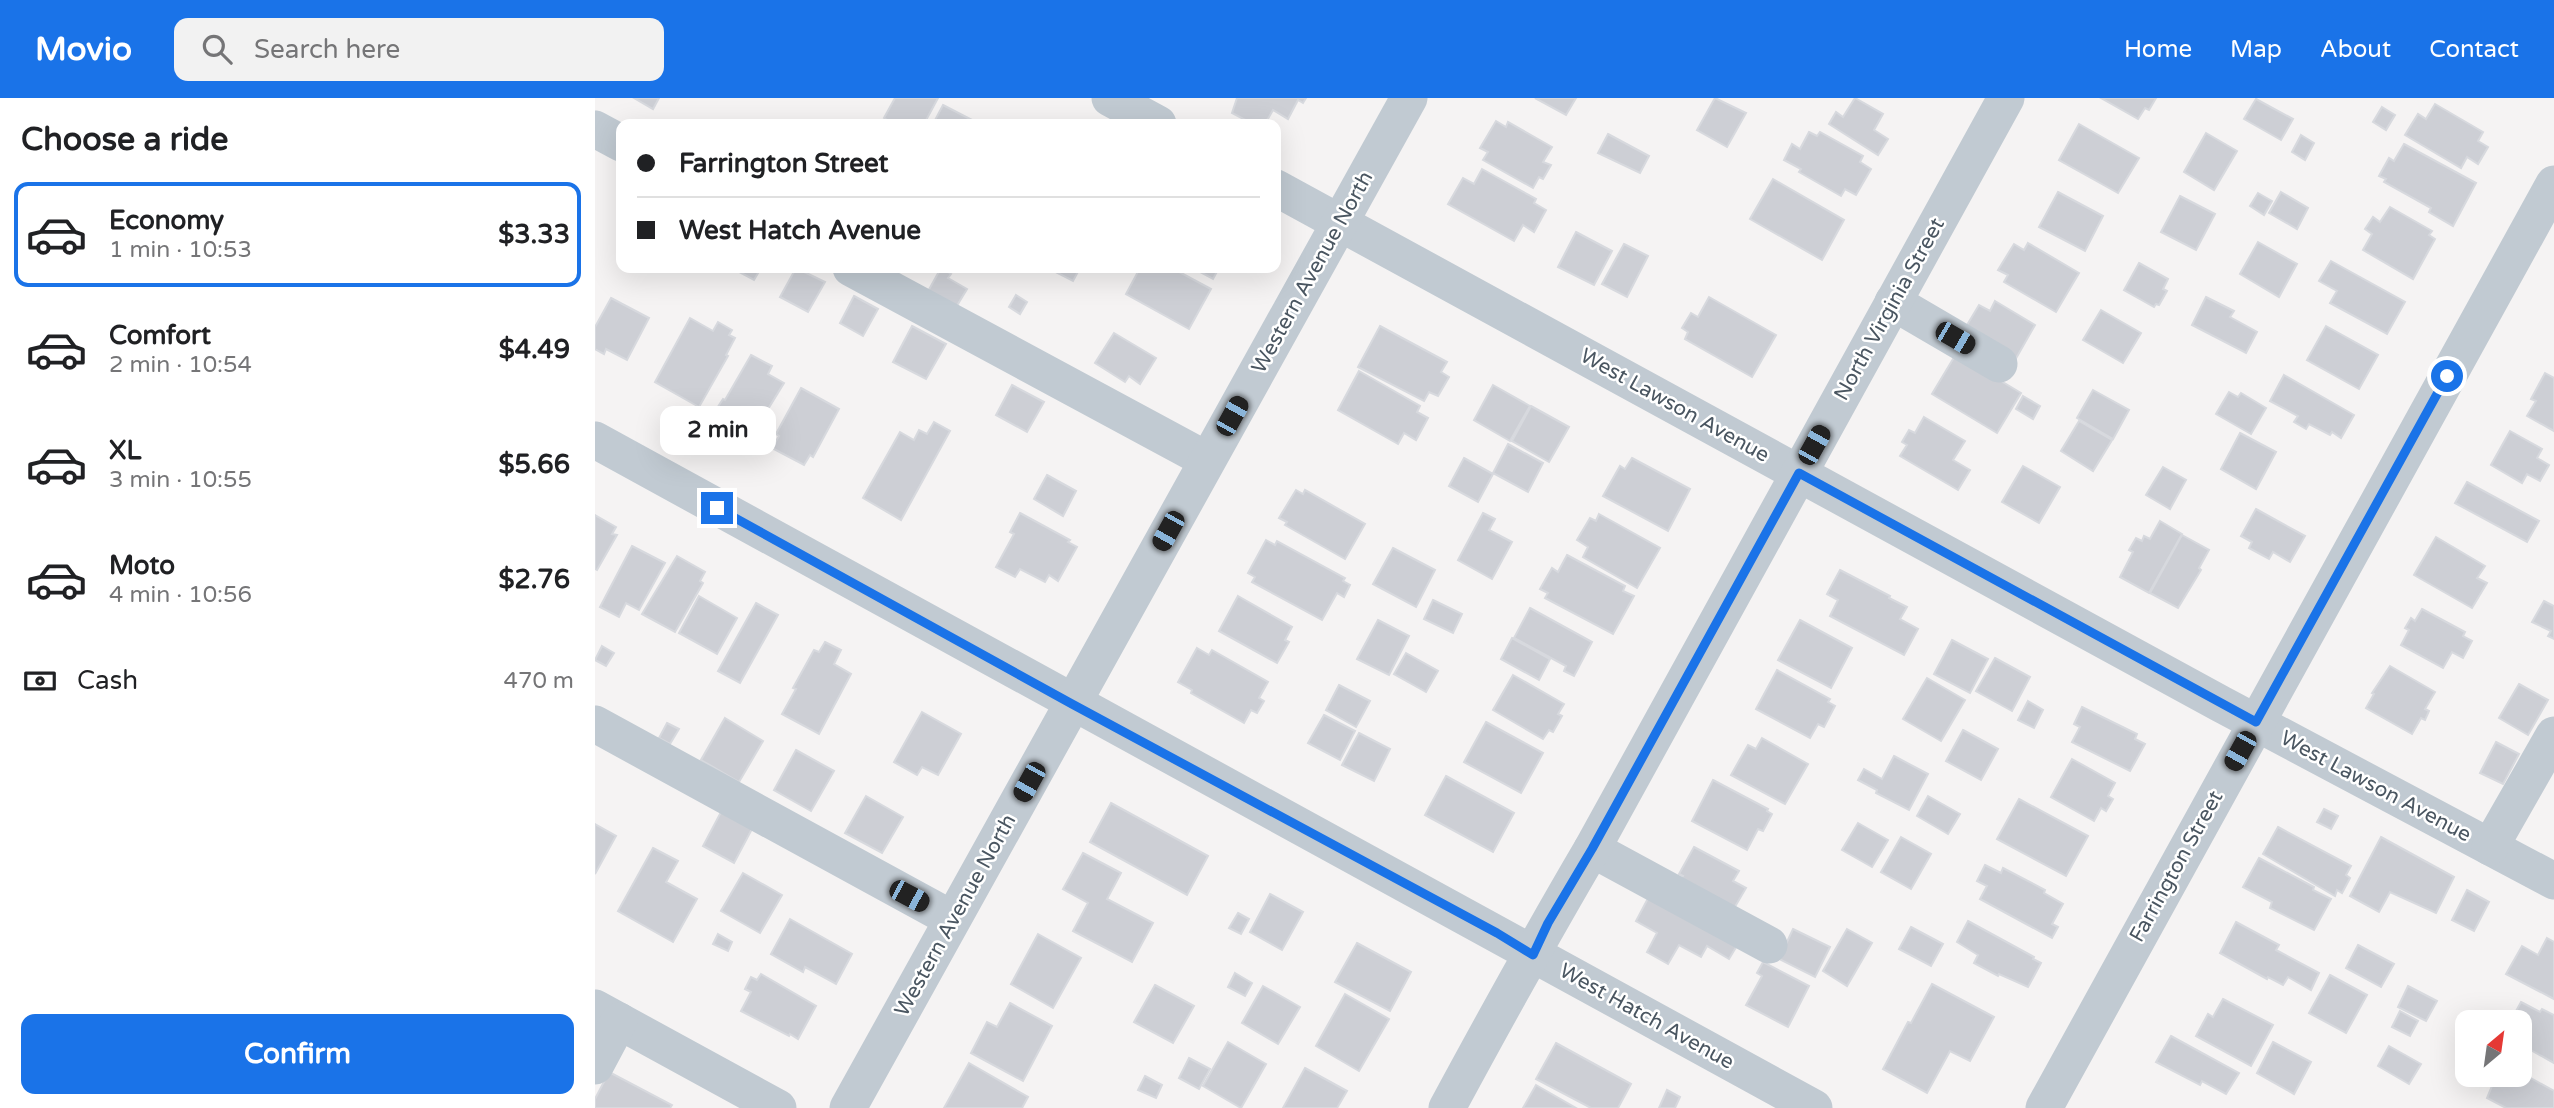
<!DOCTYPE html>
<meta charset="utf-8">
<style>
body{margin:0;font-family:"Varela Round",sans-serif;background:#f2f2f2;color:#202124;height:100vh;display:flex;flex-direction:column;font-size:26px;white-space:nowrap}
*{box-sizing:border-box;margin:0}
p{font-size:23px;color:#757577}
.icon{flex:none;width:38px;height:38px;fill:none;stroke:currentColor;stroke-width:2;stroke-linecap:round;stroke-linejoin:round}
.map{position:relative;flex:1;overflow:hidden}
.sheet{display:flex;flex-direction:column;background:#fff;width:595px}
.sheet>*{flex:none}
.hud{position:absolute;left:21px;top:21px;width:665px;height:154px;border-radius:14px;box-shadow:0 7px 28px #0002;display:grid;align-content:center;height:154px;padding:0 21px;background:#fff}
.needle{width:46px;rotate:29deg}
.fabs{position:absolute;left:1860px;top:912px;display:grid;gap:14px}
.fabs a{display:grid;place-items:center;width:77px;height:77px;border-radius:14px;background:#fff;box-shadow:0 7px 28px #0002;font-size:35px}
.end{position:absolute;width:32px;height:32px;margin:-16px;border:9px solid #1a73e8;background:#fff;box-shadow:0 0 0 4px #fff}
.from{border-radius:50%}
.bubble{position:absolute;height:49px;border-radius:14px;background:#fff;box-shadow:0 7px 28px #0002;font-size:23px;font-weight:800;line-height:49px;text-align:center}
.car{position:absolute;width:21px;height:42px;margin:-21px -10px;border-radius:9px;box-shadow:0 0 5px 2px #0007;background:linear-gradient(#222 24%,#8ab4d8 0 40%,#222 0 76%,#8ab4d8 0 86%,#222 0)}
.hud b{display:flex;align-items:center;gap:24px;height:66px;font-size:26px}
.hud b+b{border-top:2px solid #e0e0e0}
.hud i{width:18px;height:18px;background:#202124}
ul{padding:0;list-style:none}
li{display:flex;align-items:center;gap:21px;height:105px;margin:0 14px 10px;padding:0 7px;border:4px solid transparent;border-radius:14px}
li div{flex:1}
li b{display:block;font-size:26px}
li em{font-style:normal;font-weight:800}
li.on{border-color:#1a73e8}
li>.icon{width:63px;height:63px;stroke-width:1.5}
h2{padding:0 21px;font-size:32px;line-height:84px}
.pay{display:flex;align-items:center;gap:18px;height:77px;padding:0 21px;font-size:26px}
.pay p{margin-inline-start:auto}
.action{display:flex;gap:14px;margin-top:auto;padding:14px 21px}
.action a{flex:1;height:80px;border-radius:14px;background:#1a73e8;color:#fff;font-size:28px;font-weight:800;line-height:80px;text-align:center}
header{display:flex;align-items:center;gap:42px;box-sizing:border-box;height:98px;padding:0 35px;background:#1a73e8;color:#fff}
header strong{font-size:33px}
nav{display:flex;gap:38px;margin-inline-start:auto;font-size:24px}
.search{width:490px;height:63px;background:#f2f2f2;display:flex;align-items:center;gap:18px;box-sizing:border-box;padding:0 24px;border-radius:14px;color:#757577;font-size:26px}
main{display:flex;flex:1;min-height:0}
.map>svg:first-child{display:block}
</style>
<header>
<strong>Movio</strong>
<div class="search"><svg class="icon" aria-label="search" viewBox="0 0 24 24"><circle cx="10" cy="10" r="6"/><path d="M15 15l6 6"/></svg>Search here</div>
<nav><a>Home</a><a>Map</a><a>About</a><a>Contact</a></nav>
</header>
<main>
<section class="sheet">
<h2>Choose a ride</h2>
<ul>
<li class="on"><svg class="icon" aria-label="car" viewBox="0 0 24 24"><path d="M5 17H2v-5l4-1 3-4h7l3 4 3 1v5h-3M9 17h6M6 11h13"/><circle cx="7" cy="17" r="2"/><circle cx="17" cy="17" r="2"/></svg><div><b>Economy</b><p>1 min · 10:53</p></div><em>$3.33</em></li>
<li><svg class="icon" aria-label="car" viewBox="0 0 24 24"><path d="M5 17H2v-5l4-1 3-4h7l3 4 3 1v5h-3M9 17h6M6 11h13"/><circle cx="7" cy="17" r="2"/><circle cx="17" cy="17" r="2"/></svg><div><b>Comfort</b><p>2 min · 10:54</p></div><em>$4.49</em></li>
<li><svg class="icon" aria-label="car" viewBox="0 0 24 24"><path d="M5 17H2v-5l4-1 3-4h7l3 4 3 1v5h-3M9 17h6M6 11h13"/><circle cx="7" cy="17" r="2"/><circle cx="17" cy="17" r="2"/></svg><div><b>XL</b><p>3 min · 10:55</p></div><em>$5.66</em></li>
<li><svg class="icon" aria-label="car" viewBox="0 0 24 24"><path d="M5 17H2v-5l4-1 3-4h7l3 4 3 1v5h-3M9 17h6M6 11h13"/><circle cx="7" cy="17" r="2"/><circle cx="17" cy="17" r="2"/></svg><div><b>Moto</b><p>4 min · 10:56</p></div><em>$2.76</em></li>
</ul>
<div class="pay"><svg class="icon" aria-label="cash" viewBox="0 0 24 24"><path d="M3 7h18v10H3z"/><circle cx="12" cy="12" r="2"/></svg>Cash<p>470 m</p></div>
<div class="action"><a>Confirm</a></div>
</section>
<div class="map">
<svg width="1959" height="1010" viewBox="0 0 1959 1010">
<rect width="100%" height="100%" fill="#f5f3f3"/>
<!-- building -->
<g fill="#cdcfd5" stroke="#d7d9de" stroke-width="2">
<path d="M39 0H64L58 11Z"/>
<path d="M300 0H343L329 26H299L289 20Z"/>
<path d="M642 0H711L708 5 703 2 693 21 678 12 670 26H658L637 15Z"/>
<path d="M940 0H981L971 17Z"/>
<path d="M1120 0 1151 15 1132 49 1102 32Z"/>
<path d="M1260 0 1288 16 1279 32 1293 41 1283 57 1234 26 1241 14 1248 19Z"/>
<path d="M1506 0H1561L1554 12 1550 10 1543 21Z"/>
<path d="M1661 1 1698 21 1686 42 1649 21Z"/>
<path d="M1840 6 1888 34 1883 43 1893 49 1883 66 1872 59 1866 70 1810 37 1823 16 1831 21Z"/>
<path d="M348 7 377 22 375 26H338Z"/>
<path d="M1787 9 1800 17 1791 32 1778 24Z"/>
<path d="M901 23 911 29 913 24 957 49 948 64 956 67 948 81 944 79 938 90 888 62 893 54 885 50Z"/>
<path d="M1484 26 1544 60 1523 95 1464 62Z"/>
<path d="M1214 34 1222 38 1225 34 1268 58 1265 64 1276 71 1261 97 1250 91 1246 98 1204 74 1206 71 1189 62 1197 46 1205 51Z"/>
<path d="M1611 35 1642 53 1619 92 1589 74Z"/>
<path d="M1013 36 1054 58 1045 75 1003 55Z"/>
<path d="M1706 37 1719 45 1710 62 1697 54Z"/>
<path d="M1809 46 1881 85 1858 128 1834 114 1836 110 1789 84 1791 81 1784 78 1794 60 1799 63Z"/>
<path d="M887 71 941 101 939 105 951 112 939 134 928 127 919 143 853 106 868 80 879 86Z"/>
<path d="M1178 81 1249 122 1227 162 1155 121Z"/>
<path d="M1463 94 1508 118 1490 153 1444 129Z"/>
<path d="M1686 94 1713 110 1702 131 1674 115Z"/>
<path d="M1663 95 1677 103 1669 117 1655 108Z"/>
<path d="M1585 98 1620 116 1601 152 1566 134Z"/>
<path d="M1795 109 1837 133 1834 137 1840 141 1818 181 1768 152 1777 136 1770 131 1778 119 1785 124Z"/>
<path d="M981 134 1017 153 999 187 963 169Z"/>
<path d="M1663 144 1702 166 1684 199 1645 176Z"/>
<path d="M1433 145 1484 175 1461 214 1409 184 1413 177 1403 172 1419 146 1429 152Z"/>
<path d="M1029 146 1053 158 1032 199 1007 186Z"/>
<path d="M1736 163 1810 204 1792 236 1735 205 1742 193 1724 183Z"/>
<path d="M1544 165 1573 181 1568 191 1572 193 1564 207 1561 206 1559 209 1529 192Z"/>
<path d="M137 170H166L159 182Z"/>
<path d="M201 170 230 184 213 214 185 199Z"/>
<path d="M346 170 356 176 353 180 372 191 360 211 332 195Z"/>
<path d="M453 170H485L478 183Z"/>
<path d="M545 170H577L616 191 594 231 531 196Z"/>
<path d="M598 170H624L618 181Z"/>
<path d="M421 197 432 204 425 216 414 209Z"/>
<path d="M259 198 283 211 268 238 245 225Z"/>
<path d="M1114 199 1181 237 1157 279 1090 241 1093 234 1087 230 1096 215 1103 219Z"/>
<path d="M1611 199 1639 213 1635 219 1662 234 1651 255 1597 227Z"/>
<path d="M16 200 54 220 32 262 11 251 9 256 0 251V229Z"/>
<path d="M1400 203 1440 227 1415 271 1369 232 1384 207 1395 213Z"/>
<path d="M1506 212 1546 235 1528 265 1488 242Z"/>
<path d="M95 220 118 233 123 224 137 232 134 237 140 240 131 257 133 258 104 309 60 284Z"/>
<path d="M317 228 351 246 331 281 298 264Z"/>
<path d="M785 228 852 264 846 274 854 279 843 298 834 294 829 303 763 269Z"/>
<path d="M1731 228 1783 257 1764 291 1712 262Z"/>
<path d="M519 235 561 260 545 286 534 278 530 284 500 265Z"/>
<path d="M1361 256 1426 295 1402 335 1337 296Z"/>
<path d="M156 257 177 268 173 276 189 285 157 337 119 315 128 301 130 302Z"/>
<path d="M764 273 825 308 822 314 833 320 821 342 809 335 803 346 743 312Z"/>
<path d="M1950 275 1959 280V333L1932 318 1941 303 1936 301Z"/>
<path d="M1689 277 1759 317 1746 340 1737 334 1735 337 1714 326 1711 331 1699 324 1703 318 1675 303Z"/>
<path d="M417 287 449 304 432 334 401 317Z"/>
<path d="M898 287 935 308 915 343 879 322Z"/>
<path d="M206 290 244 311 218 359 215 357 209 367 177 350 184 338 181 336Z"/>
<path d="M1498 292 1534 312 1518 341 1482 320Z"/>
<path d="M1634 294 1643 299 1646 295 1671 310 1656 336 1621 316Z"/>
<path d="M1428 298 1445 308 1438 321 1421 311Z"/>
<path d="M936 308 974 329 954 364 917 343Z"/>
<path d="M1329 319 1370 343 1358 362 1375 372 1363 392 1305 358 1312 347 1307 344 1314 332 1320 335Z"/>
<path d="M1484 323 1517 342 1498 373 1466 353Z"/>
<path d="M339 324 355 333 306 422 268 400 305 334 319 342 324 332 332 336Z"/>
<path d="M1915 333 1947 351 1942 360 1954 367 1945 383 1932 376 1927 385 1896 367Z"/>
<path d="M1645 335 1681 354 1661 391 1626 371Z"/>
<path d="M913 346 948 365 933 394 898 375Z"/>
<path d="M869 360 898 376 883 404 854 388Z"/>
<path d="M1037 360 1095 391 1073 433 1008 398 1025 368 1030 371Z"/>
<path d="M1428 368 1465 389 1444 425 1407 404Z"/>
<path d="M1568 369 1591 382 1575 411 1551 397Z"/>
<path d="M452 377 481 393 468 418 439 401Z"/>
<path d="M1872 384 1944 423 1932 444 1860 405Z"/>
<path d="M701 392 708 396 710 392 770 426 750 461 690 427 692 424 684 420Z"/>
<path d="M1661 411 1710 438 1695 464 1678 454 1674 461 1654 450 1657 444 1646 438Z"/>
<path d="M425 415 475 442 473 444 482 449 463 483 454 477 450 484 425 471 420 479 401 469 419 436 415 434Z"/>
<path d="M888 415 900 421 894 432 917 444 897 481 863 462Z"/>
<path d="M1004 416 1065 450 1042 490 988 459 993 449 982 442 995 420 1001 423Z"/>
<path d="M0 417 21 429 17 436 22 437 2 472 0 471Z"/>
<path d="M1565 423 1587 436 1554 495 1525 479 1538 454 1534 452 1541 440 1547 443 1549 438 1555 441Z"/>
<path d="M1587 437 1614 452 1604 470 1606 472 1583 510 1555 495Z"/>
<path d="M1841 439 1890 468 1882 480 1892 485 1877 510 1819 477Z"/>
<path d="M671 442 680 447 682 443 750 480 748 483 755 487 749 499 742 495 727 522 657 484 660 479 653 475Z"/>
<path d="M37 448 70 465 44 512 31 505 24 519 5 509Z"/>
<path d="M798 450 840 472 821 509 778 486Z"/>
<path d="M972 457 1030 488 1028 493 1039 498 1018 536 950 500 953 495 945 491 957 470 963 474Z"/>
<path d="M82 458 110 474 105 483 108 485 80 534 47 516Z"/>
<path d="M1245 472 1295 498 1294 500 1312 509 1305 521 1323 531 1309 557 1235 518 1243 502 1232 496Z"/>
<path d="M104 498 142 520 122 556 84 535Z"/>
<path d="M643 498 697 529 690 542 694 544 682 565 624 533Z"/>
<path d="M838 502 867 516 858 535 829 521Z"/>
<path d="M1949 503 1959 508V541L1953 538 1956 533 1937 524Z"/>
<path d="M161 505 183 517 145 585 123 573Z"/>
<path d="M935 510 997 544 979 578 969 573 971 568 919 540Z"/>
<path d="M1827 511 1870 534 1868 538 1877 543 1868 560 1857 554 1848 570 1806 547 1814 532 1810 530 1816 520 1820 523Z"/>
<path d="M783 522 814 538 794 577 762 561Z"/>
<path d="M1205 522 1257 550 1236 590 1183 562Z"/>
<path d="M917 540 955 561 944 582 906 561Z"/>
<path d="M1357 542 1393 561 1375 595 1339 576Z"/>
<path d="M230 544 246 552 239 566 256 576 224 636 187 616 201 591 198 590 219 552 224 554Z"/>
<path d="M7 548 19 555 11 568 0 562Z"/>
<path d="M602 550 614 557 617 552 673 584 664 600 669 603 662 615 656 612 649 625 596 595 597 592 583 584Z"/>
<path d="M811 555 843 573 831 594 799 576Z"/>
<path d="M1400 560 1435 579 1417 613 1381 593Z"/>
<path d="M1795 568 1840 594 1830 611 1834 613 1830 622 1826 620 1817 636 1771 610 1779 596 1777 595Z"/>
<path d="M1182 572 1235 601 1233 604 1240 608 1229 629 1223 626 1215 640 1161 611Z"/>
<path d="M918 577 969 606 963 616 967 618 958 634 954 632 948 641 898 612Z"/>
<path d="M1332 580 1370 602 1346 643 1308 621Z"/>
<path d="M1924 586 1953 602 1933 637 1904 620Z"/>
<path d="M744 587 775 603 761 629 731 612Z"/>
<path d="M1433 603 1448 612 1439 630 1423 622Z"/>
<path d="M1487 609 1542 636 1540 641 1550 646 1535 673 1477 644 1485 629 1479 626Z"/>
<path d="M327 614 366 636 343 677 327 669 322 677 299 664Z"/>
<path d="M729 617 760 633 745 662 713 645Z"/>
<path d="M130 620 168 643 144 684 106 662Z"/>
<path d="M891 624 948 655 926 695 869 664Z"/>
<path d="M72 625 84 631 75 646 64 640Z"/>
<path d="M1368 632 1403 651 1386 682 1351 663Z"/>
<path d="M764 635 795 651 779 683 747 667Z"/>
<path d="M1167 640 1213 666 1190 706 1136 677 1153 647 1161 651Z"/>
<path d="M1901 644 1924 656 1908 686 1885 675Z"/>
<path d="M201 652 239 673 216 713 179 692Z"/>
<path d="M1299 658 1333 676 1314 712 1281 695 1282 692 1263 682 1269 671 1287 681Z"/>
<path d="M1477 661 1520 685 1513 698 1518 701 1511 713 1506 710 1499 723 1456 699Z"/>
<path d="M851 678 919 715 898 754 830 717Z"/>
<path d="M1118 682 1173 711 1172 713 1177 716 1168 733 1163 731 1152 752 1097 723Z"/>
<path d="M271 698 308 719 287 755 250 735Z"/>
<path d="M1333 698 1365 716 1353 736 1322 718Z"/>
<path d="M1424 701 1493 738 1471 778 1402 741Z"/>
<path d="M516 705 613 758 592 797 495 744Z"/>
<path d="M1729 711 1743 718 1736 731 1722 724Z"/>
<path d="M126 714 157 731 139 765 108 748Z"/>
<path d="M1263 725 1293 742 1277 769 1247 752Z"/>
<path d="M0 726 21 738 0 776Z"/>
<path d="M1683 729 1756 768 1751 777 1755 780 1747 795 1742 792 1740 798 1668 756Z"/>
<path d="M1306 739 1336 756 1316 791 1286 774Z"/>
<path d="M1786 739 1859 779 1841 815 1795 794 1784 814 1755 798Z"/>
<path d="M1099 749 1144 773 1138 783 1151 790 1134 819 1081 789 1088 778 1084 776Z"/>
<path d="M58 750 83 763 71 784 102 801 78 844 23 813Z"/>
<path d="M488 755 526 775 512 801 558 825 537 864 478 833 493 805 468 791Z"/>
<path d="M1664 760 1719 789 1718 792 1736 801 1719 832 1675 810 1677 804 1648 789Z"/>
<path d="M1390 767 1406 775 1408 770 1450 792 1449 795 1468 806 1457 826 1463 829 1457 840 1385 801 1392 788 1382 783Z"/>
<path d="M148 775 187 797 165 835 126 813Z"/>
<path d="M1058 791 1143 846 1134 861 1112 848 1106 859 1084 847 1073 866 1052 854 1062 835 1041 823Z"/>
<path d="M1872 792 1894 804 1879 833 1857 822Z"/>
<path d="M675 796 708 814 687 852 655 834Z"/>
<path d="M643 815 654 821 646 836 634 830Z"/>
<path d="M195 821 257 856 241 886 210 869 208 874 176 856Z"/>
<path d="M1373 823 1439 859 1438 861 1446 865 1433 889 1404 876 1403 878 1379 865 1383 857 1362 844Z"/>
<path d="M1641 824 1684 847 1681 852 1724 875 1716 892 1693 879 1688 887 1673 879 1672 881 1625 855Z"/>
<path d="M1316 829 1348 846 1336 868 1304 851Z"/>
<path d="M1198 831 1235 849 1220 879 1184 861Z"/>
<path d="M1252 831 1277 845 1252 888 1228 873Z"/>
<path d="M123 836 137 844 133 853 118 846Z"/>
<path d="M443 836 486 860 458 910 416 886Z"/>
<path d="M1952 840 1959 844V901L1911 876 1927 848 1943 857Z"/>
<path d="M762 845 816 874 795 913 740 884Z"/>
<path d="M1763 847 1799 866 1786 889 1751 870Z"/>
<path d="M1168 864 1214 888 1193 929 1151 907 1167 878 1162 875Z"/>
<path d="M640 875 657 885 650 898 633 889Z"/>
<path d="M166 876 221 908 203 941 195 936 194 938 146 913 156 894 150 891 156 879 162 882Z"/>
<path d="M1735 877 1772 897 1751 935 1714 915Z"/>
<path d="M1337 886 1399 919 1375 963 1355 953 1332 995 1288 971 1313 924 1316 925Z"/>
<path d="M560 887 599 908 578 945 539 924Z"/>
<path d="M668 888 705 909 683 946 647 925Z"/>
<path d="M1813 888 1842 903 1831 923 1803 909Z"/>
<path d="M750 896 794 921 764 973 721 948Z"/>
<path d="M1628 901 1678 927 1656 968 1601 938 1613 916 1618 919Z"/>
<path d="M1926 904 1945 914 1947 911 1959 917V965L1925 946V924H1915Z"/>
<path d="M415 905 457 928 428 983 376 955 392 924 402 929Z"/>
<path d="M1805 913 1823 923 1815 938 1797 929Z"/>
<path d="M1576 938 1644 975 1631 996 1607 983 1605 987 1561 964Z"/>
<path d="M633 944 671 966 646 1010 608 988Z"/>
<path d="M1678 944 1716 964 1699 996 1662 975Z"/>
<path d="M961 945 1036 986 1023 1010H996L941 981Z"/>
<path d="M1794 948 1826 966 1814 986 1783 968Z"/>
<path d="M594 960 615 971 604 991 584 980Z"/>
<path d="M374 965 433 999 427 1010H349Z"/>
<path d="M710 970 752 993 742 1010H688Z"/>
<path d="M14 974 77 1007 75 1010H0V1001Z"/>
<path d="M1925 974 1959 993V1010H1911L1892 1000 1897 988 1886 983 1890 976H1925Z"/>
<path d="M550 978 567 987 561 1000 543 992Z"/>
<path d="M941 987 981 1010H928Z"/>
<path d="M1072 992 1085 999 1080 1010H1064Z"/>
</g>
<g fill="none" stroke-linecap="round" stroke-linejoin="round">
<!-- minor -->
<g stroke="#c1cad2" stroke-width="37">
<path d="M515 0 563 26"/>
<path d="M0 31 26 45"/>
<path d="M681 90 1626 606 1959 783"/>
<path d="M256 170 612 362"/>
<path d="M1298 204 1404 266"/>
<path d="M0 342 1219 1010"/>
<path d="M0 626 357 821"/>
<path d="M1895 749 1959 637"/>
<path d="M997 751 1174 847"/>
<path d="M0 910 183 1010"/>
<path d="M0 968 24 923"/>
<path d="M253 1010 814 0"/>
<path d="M852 1010C899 923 947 836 997 751L1411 0"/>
<path d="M1449 1010 1959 86"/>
</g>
</g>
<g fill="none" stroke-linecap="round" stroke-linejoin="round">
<!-- route -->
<path stroke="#1a73e8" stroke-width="9" d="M122 410 477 606 902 835 938 857 953 825 997 751 1204 375 1661 624 1852 278"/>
</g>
<g text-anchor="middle" stroke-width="5" stroke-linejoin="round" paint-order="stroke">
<!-- street labels -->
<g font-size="21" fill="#4a5661" stroke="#fff">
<text transform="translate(717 174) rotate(-61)" y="7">Western Avenue North</text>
<text transform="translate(1294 211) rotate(-61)" y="7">North Virginia Street</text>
<text transform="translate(1080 307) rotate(29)" y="7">West Lawson Avenue</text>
<text transform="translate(1781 688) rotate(28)" y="7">West Lawson Avenue</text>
<text transform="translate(1581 768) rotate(-61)" y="7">Farrington Street</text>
<text transform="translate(360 817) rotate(-61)" y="7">Western Avenue North</text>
<text transform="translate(1052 918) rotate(29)" y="7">West Hatch Avenue</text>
</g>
</g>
</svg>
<div class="fabs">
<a><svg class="needle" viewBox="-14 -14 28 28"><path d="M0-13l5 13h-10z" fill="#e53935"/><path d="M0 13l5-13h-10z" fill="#757577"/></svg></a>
</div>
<i class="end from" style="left:1852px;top:278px"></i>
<i class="end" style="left:122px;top:410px"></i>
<div class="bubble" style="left:65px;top:308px;width:116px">2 min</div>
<i class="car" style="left:1360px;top:240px;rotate:120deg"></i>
<i class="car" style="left:637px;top:318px;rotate:29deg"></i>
<i class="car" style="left:1219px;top:347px;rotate:29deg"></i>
<i class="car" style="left:573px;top:433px;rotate:209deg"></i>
<i class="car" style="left:1645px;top:653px;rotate:209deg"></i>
<i class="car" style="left:434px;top:684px;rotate:209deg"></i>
<i class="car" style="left:314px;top:798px;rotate:118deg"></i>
<div class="hud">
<b><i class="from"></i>Farrington Street</b>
<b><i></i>West Hatch Avenue</b>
</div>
</div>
</main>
